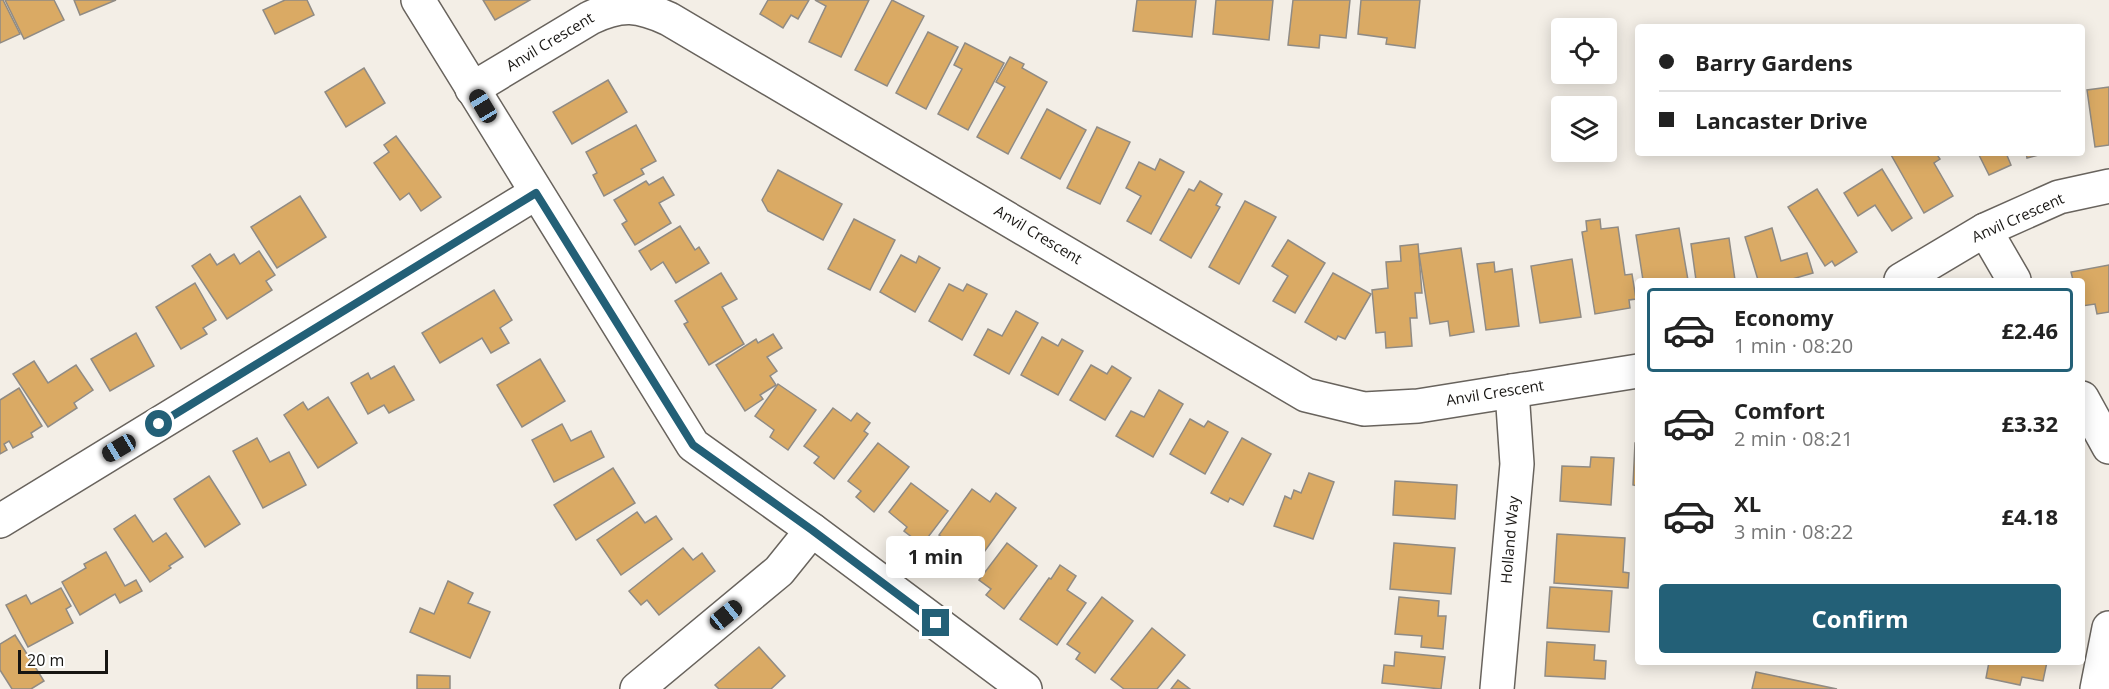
<!DOCTYPE html>
<meta charset="utf-8">
<style>
body{margin:0;font-family:"Open Sans",sans-serif;background:#f6f6f6;color:#222;height:100vh;display:flex;flex-direction:column;font-size:22px;white-space:nowrap}
*{box-sizing:border-box;margin:0}
p{font-size:20px;color:#767676}
.icon{flex:none;width:33px;height:33px;fill:none;stroke:currentColor;stroke-width:2;stroke-linecap:round;stroke-linejoin:round}
.map{position:relative;flex:1;overflow:hidden}
.side{position:absolute;left:1635px;top:278px;width:450px;height:387px;display:flex;flex-direction:column;background:#fff;border-radius:6px;box-shadow:0 3px 15px #0003}
.side>*{flex:none}
.hud{position:absolute;left:1635px;top:24px;width:450px;height:132px;border-radius:6px;box-shadow:0 3px 15px #0003;display:grid;align-content:center;height:132px;padding:0 24px;background:#fff}
.tools{position:absolute;left:1551px;top:18px;display:grid;gap:12px}
.tools a{display:grid;place-items:center;width:66px;height:66px;border-radius:6px;background:#fff;box-shadow:0 3px 15px #0003;font-size:30px}
.scale{position:absolute;left:18px;bottom:15px;width:90px;box-sizing:border-box;padding-left:6px;border:3px solid #171512;border-top:0;font-size:16px;line-height:21px;white-space:nowrap;color:#171512;-webkit-text-stroke:4px #fff;paint-order:stroke}
.end{position:absolute;width:27px;height:27px;margin:-14px;border:8px solid #236077;background:#fff;box-shadow:0 0 0 3px #fff}
.from{border-radius:50%}
.bubble{position:absolute;height:42px;border-radius:6px;background:#fff;box-shadow:0 3px 15px #0003;font-size:20px;font-weight:700;line-height:42px;text-align:center}
.car{position:absolute;width:18px;height:36px;margin:-18px -9px;border-radius:8px;box-shadow:0 0 4px 2px #0007;background:linear-gradient(#222 24%,#8ab4d8 0 40%,#222 0 76%,#8ab4d8 0 86%,#222 0)}
.hud b{display:flex;align-items:center;gap:21px;height:57px;font-size:22px}
.hud b+b{border-top:2px solid #e0e0e0}
.hud i{width:15px;height:15px;background:#222}
ul{padding:10px 0 0;list-style:none}
li{display:flex;align-items:center;gap:18px;height:84px;margin:0 12px 9px;padding:0 12px;border:3px solid transparent;border-radius:6px}
li div{flex:1}
li b{display:block;font-size:22px}
li em{font-style:normal;font-weight:700}
li.current{border-color:#236077}
li>.icon{width:54px;height:54px;stroke-width:1.5}
.cta{display:flex;gap:12px;margin-top:auto;padding:12px 24px}
.cta a{flex:1;height:69px;border-radius:6px;background:#236077;color:#fff;font-size:24px;font-weight:700;line-height:69px;text-align:center}
.map>svg:first-child{display:block}
</style>
<div class="map">
<svg width="2109" height="689" viewBox="0 0 2109 689">
<rect width="100%" height="100%" fill="#f3eee6"/>
<!-- building -->
<g fill="#daaa64" stroke="#908b84" stroke-width="1.5">
<path d="M0 0H3L20 34 0 43Z"/>
<path d="M5 0H54L64 20 24 39Z"/>
<path d="M74 0H116L80 15Z"/>
<path d="M285 0H307L314 15 275 34 263 10Z"/>
<path d="M483 0H530L495 20Z"/>
<path d="M768 0H809L798 19 791 15 783 28 760 14Z"/>
<path d="M815 0H869L841 57 809 42 826 6Z"/>
<path d="M892 0 924 16 887 86 855 70Z"/>
<path d="M1137 0H1196L1192 37 1133 31Z"/>
<path d="M1216 0H1273L1269 40 1213 34Z"/>
<path d="M1293 0H1350L1346 38 1320 35 1319 48 1288 45Z"/>
<path d="M1361 0H1420L1415 48 1386 44 1387 38 1358 34Z"/>
<path d="M928 32 958 47 926 109 896 93Z"/>
<path d="M965 43 1004 63 968 130 938 114 962 69 954 65Z"/>
<path d="M1010 57 1024 64 1022 68 1047 82 1008 154 977 137 1005 87 996 82Z"/>
<path d="M364 68 385 103 346 127 325 92Z"/>
<path d="M608 80 627 112 572 144 553 112Z"/>
<path d="M2109 87V145L2095 147 2087 90Z"/>
<path d="M1047 109 1086 130 1060 179 1021 158Z"/>
<path d="M636 125 656 161 641 169 644 174 604 196 593 175 597 173 586 152Z"/>
<path d="M1097 127 1130 142 1100 204 1067 188Z"/>
<path d="M396 136 441 197 421 211 409 193 400 200 374 163 389 152 384 145Z"/>
<path d="M1890 153H1936L1940 159 1934 163 1953 196 1924 213Z"/>
<path d="M1978 153H2006L2011 165 1989 175Z"/>
<path d="M2026 153H2046L2027 158Z"/>
<path d="M1160 159 1184 172 1151 234 1127 221 1141 196 1126 188 1139 162 1155 170Z"/>
<path d="M1882 169 1912 218 1892 231 1875 205 1858 216 1844 193Z"/>
<path d="M778 170 842 204 823 240 768 211 762 200Z"/>
<path d="M663 177 674 195 659 203 671 223 635 245 622 224 627 221 614 200 646 181 649 185Z"/>
<path d="M1200 181 1222 194 1216 205 1220 207 1191 258 1160 240 1189 189 1194 191Z"/>
<path d="M1817 189 1857 252 1835 266 1832 261 1825 266 1788 207Z"/>
<path d="M300 196 326 237 277 268 251 227Z"/>
<path d="M1245 201 1276 217 1239 284 1209 267Z"/>
<path d="M854 219 895 240 870 290 828 269Z"/>
<path d="M1600 219 1601 229 1618 227 1625 275 1632 274 1636 299 1629 300 1630 308 1595 314 1582 232 1587 231 1586 221Z"/>
<path d="M680 226 695 250 699 247 709 263 676 283 663 262 651 270 639 251Z"/>
<path d="M1679 228 1688 280H1643L1636 235Z"/>
<path d="M1772 228 1781 261 1807 253 1813 273 1789 280H1758L1745 237Z"/>
<path d="M1729 238 1735 280H1696L1691 244Z"/>
<path d="M1288 240 1325 263 1295 313 1273 301 1288 276 1272 266Z"/>
<path d="M1418 244 1422 293H1415L1417 318H1410L1412 346 1386 348 1385 332 1376 333 1372 290 1388 288 1386 262 1401 261 1400 246Z"/>
<path d="M1461 248 1474 332 1450 336 1448 321 1430 324 1419 254Z"/>
<path d="M259 251 275 275 266 281 272 290 227 319 192 266 210 254 217 265 234 254 240 264Z"/>
<path d="M901 255 916 263 919 256 940 268 915 312 880 292Z"/>
<path d="M1572 259 1581 317 1540 323 1531 266Z"/>
<path d="M1494 262 1495 272 1512 269 1519 326 1486 330 1477 264Z"/>
<path d="M2109 265V312L2097 314 2095 304 2082 306V280H2073L2071 272Z"/>
<path d="M721 273 737 299 722 307 744 344 709 365 684 324 688 322 675 301Z"/>
<path d="M1333 273 1371 294 1345 339 1338 336 1336 340 1305 322Z"/>
<path d="M195 283 216 320 203 328 207 334 181 349 156 307Z"/>
<path d="M949 284 963 291 967 284 987 294 962 340 929 321Z"/>
<path d="M494 290 512 320 500 328 509 343 491 353 482 338 440 363 422 333Z"/>
<path d="M1016 311 1038 323 1009 374 974 355 988 329 1002 336Z"/>
<path d="M136 333 154 366 110 391 91 359Z"/>
<path d="M773 334 782 348 767 357 777 371 770 376 776 385 760 395 763 399 745 411 716 365 756 339 758 343Z"/>
<path d="M1042 337 1058 346 1062 339 1083 351 1058 395 1021 375Z"/>
<path d="M540 359 565 401 522 427 497 385Z"/>
<path d="M34 361 48 383 76 365 93 390 74 403 77 408 48 427 13 374Z"/>
<path d="M1091 365 1107 374 1112 366 1131 378 1105 420 1070 400Z"/>
<path d="M394 366 414 400 389 413 384 405 368 414 351 383 368 373 371 379Z"/>
<path d="M778 384 816 410 788 450 770 437 774 430 755 416Z"/>
<path d="M19 388 42 426 31 433 33 437 13 448 9 441 4 444 7 450 0 454V400Z"/>
<path d="M1159 390 1183 404 1153 457 1116 436 1131 411 1144 417Z"/>
<path d="M328 397 357 443 318 468 284 415 303 402 308 410Z"/>
<path d="M833 408 851 421 857 413 870 423 864 431 868 434 834 479 814 463 819 457 804 446Z"/>
<path d="M1190 419 1204 427 1208 421 1228 432 1205 474 1170 454Z"/>
<path d="M562 424 571 441 591 431 604 457 554 482 532 440Z"/>
<path d="M257 438 270 462 289 452 306 485 263 508 233 451Z"/>
<path d="M1242 438 1271 454 1243 505 1230 498 1228 502 1211 493Z"/>
<path d="M878 443 909 467 874 512 856 497 861 491 848 481Z"/>
<path d="M1635 443H1638V486L1633 485Z"/>
<path d="M1591 457 1614 458 1611 505 1560 501 1562 466 1590 467Z"/>
<path d="M613 468 635 503 576 540 554 505Z"/>
<path d="M1309 473 1334 482 1313 539 1274 526 1285 496 1291 499 1294 490 1301 493Z"/>
<path d="M209 476 240 524 205 547 174 499Z"/>
<path d="M1395 481 1457 485 1455 519 1393 515Z"/>
<path d="M911 483 948 511 922 545 904 531 907 527 889 512Z"/>
<path d="M972 489 990 502 996 493 1016 508 966 577 945 562 951 553 946 549 950 543 939 535Z"/>
<path d="M637 512 645 523 656 516 672 539 621 575 597 540Z"/>
<path d="M135 515 153 542 166 533 183 557 169 566 171 568 150 582 114 529Z"/>
<path d="M1557 534 1625 538 1623 572 1629 573 1628 588 1554 583Z"/>
<path d="M1007 543 1037 566 1004 609 986 595 991 589 979 580Z"/>
<path d="M1394 543 1455 548 1451 594 1390 589Z"/>
<path d="M683 548 693 560 702 553 715 571 659 615 647 600 641 605 629 591Z"/>
<path d="M106 552 125 586 136 580 142 591 120 603 115 594 80 615 62 582 86 568 84 564Z"/>
<path d="M1060 565 1076 576 1067 590 1086 603 1057 645 1020 619 1049 578 1051 579Z"/>
<path d="M448 581 473 593 468 603 490 612 470 658 410 632 420 608 434 614Z"/>
<path d="M1550 587 1612 591 1609 632 1547 628Z"/>
<path d="M61 588 71 606 66 609 73 623 28 647 6 605 26 595 31 604Z"/>
<path d="M1102 597 1133 621 1095 673 1076 659 1080 653 1067 644Z"/>
<path d="M1399 597 1439 601 1438 616H1446L1443 649 1421 647 1422 636 1395 634Z"/>
<path d="M1152 628 1185 655 1157 689H1124L1111 679Z"/>
<path d="M15 635 44 681 31 689H12L0 670V644Z"/>
<path d="M1547 642 1595 645 1594 660 1606 661 1605 679 1545 676Z"/>
<path d="M759 647 785 676 771 689H719L715 685Z"/>
<path d="M1395 652 1445 657 1441 689 1382 683 1384 665 1394 666Z"/>
<path d="M1989 662H2047L2043 681 2022 677 2020 685 1986 678Z"/>
<path d="M1756 672 1837 689H1752Z"/>
<path d="M417 675 450 676V689H417Z"/>
<path d="M1178 680 1190 689H1171Z"/>
</g>
<g fill="none" stroke-linecap="round" stroke-linejoin="round">
<!-- minor casing -->
<g stroke="#68635d" stroke-width="36">
<g id="minor">
<path d="M418 0 693 445 812 530 1025 689"/>
<path d="M472 89 590 18C622 3 638 5 669 19L1306 395 1364 409 1418 406 1638 371"/>
<path d="M1985 230 2014 280"/>
<path d="M1901 280 1985 230 2059 197 2109 186"/>
<path d="M2082 398 2109 447"/>
<path d="M0 521 536 193"/>
<path d="M637 689 779 571 812 530"/>
<path d="M1497 689 1517 464 1512 391"/>
<path d="M2097 689 2109 628"/>
</g>
</g>
<!-- minor -->
<use href="#minor" stroke="#fff" stroke-width="33"/>
</g>
<g fill="none" stroke-linecap="round" stroke-linejoin="round">
<!-- route -->
<path stroke="#236077" stroke-width="8" d="M159 424 536 193 693 445 812 530 936 623"/>
</g>
<g text-anchor="middle" stroke-width="5" stroke-linejoin="round" paint-order="stroke">
<!-- street labels -->
<g font-size="15" fill="#171512" stroke="#fff">
<text transform="translate(550 42) rotate(-31)" y="5">Anvil Crescent</text>
<text transform="translate(2018 218) rotate(-24)" y="5">Anvil Crescent</text>
<text transform="translate(1038 235) rotate(31)" y="5">Anvil Crescent</text>
<text transform="translate(1495 393) rotate(-9)" y="5">Anvil Crescent</text>
<text transform="translate(1510 540) rotate(-85)" y="5">Holland Way</text>
</g>
</g>
</svg>
<div class="tools">
<a><svg class="icon" aria-label="locate" viewBox="0 0 24 24"><circle cx="12" cy="12" r="6"/><path d="M12 2v4M12 18v4M2 12h4M18 12h4"/></svg></a>
<a><svg class="icon" aria-label="layers" viewBox="0 0 24 24"><path d="M12 4l9 5-9 5-9-5zM3 14l9 5 9-5"/></svg></a>
</div>
<div class="scale">20 m</div>
<i class="end from" style="left:159px;top:424px"></i>
<i class="end" style="left:936px;top:623px"></i>
<div class="bubble" style="left:886px;top:536px;width:99px">1 min</div>
<i class="car" style="left:483px;top:106px;rotate:329deg"></i>
<i class="car" style="left:119px;top:448px;rotate:239deg"></i>
<i class="car" style="left:726px;top:615px;rotate:51deg"></i>
<div class="hud">
<b><i class="from"></i>Barry Gardens</b>
<b><i></i>Lancaster Drive</b>
</div>
<section class="side">
<ul>
<li class="current"><svg class="icon" aria-label="car" viewBox="0 0 24 24"><path d="M5 17H2v-5l4-1 3-4h7l3 4 3 1v5h-3M9 17h6M6 11h13"/><circle cx="7" cy="17" r="2"/><circle cx="17" cy="17" r="2"/></svg><div><b>Economy</b><p>1 min · 08:20</p></div><em>£2.46</em></li>
<li><svg class="icon" aria-label="car" viewBox="0 0 24 24"><path d="M5 17H2v-5l4-1 3-4h7l3 4 3 1v5h-3M9 17h6M6 11h13"/><circle cx="7" cy="17" r="2"/><circle cx="17" cy="17" r="2"/></svg><div><b>Comfort</b><p>2 min · 08:21</p></div><em>£3.32</em></li>
<li><svg class="icon" aria-label="car" viewBox="0 0 24 24"><path d="M5 17H2v-5l4-1 3-4h7l3 4 3 1v5h-3M9 17h6M6 11h13"/><circle cx="7" cy="17" r="2"/><circle cx="17" cy="17" r="2"/></svg><div><b>XL</b><p>3 min · 08:22</p></div><em>£4.18</em></li>
</ul>
<div class="cta"><a>Confirm</a></div>
</section>
</div>
